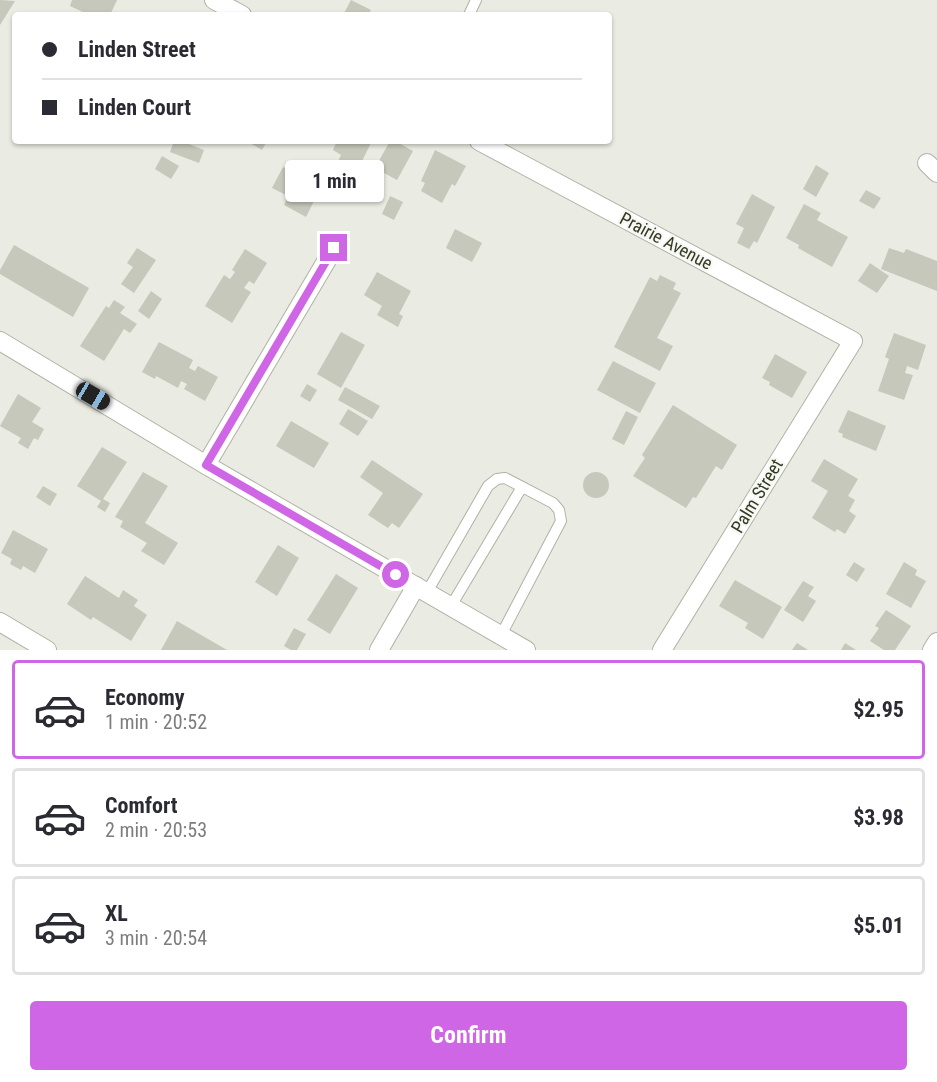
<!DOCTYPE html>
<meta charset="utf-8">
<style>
body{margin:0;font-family:"Roboto Condensed",sans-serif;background:#f2f2f3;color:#2b2b33;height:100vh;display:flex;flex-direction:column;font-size:22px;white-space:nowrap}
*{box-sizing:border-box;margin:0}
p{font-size:20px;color:#7c7c81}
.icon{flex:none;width:33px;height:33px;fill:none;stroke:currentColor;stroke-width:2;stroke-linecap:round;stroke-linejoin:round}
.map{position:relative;height:650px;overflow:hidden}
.details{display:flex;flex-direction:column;background:#fff;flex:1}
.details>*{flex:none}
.top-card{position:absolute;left:12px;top:12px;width:600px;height:132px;border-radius:6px;box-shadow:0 2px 4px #0004;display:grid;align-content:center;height:132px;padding:0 30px;background:#fff}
.end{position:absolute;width:27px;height:27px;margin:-14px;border:8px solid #cf66e5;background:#fff;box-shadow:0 0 0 3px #fff}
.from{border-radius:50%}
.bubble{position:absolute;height:42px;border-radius:6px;background:#fff;box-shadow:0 2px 4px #0004;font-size:20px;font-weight:700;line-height:42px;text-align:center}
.car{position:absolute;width:18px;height:36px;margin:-18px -9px;border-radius:8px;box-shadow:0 0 4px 2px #0007;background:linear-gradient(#222 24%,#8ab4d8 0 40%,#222 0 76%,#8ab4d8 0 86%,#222 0)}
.top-card b{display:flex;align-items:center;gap:21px;height:57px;font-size:22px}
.top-card b+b{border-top:2px solid #e1e1e2}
.top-card i{width:15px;height:15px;background:#2b2b33}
ul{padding:10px 0 0;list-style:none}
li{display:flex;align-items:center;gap:18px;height:99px;margin:0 12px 9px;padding:0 18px;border:3px solid #e1e1e2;border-radius:6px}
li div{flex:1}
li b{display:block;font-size:22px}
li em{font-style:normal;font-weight:700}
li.on{border-color:#cf66e5}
li>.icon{width:54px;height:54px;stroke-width:1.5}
.button{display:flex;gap:12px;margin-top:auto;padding:12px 30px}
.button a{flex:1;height:69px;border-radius:6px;background:#cf66e5;color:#fff;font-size:24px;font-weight:700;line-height:69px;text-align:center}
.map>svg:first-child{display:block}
</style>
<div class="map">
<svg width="937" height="650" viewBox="0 0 937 650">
<rect width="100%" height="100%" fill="#eaebe2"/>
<!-- building -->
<g fill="#c6c8bb">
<path d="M0 0 15 1 0 25Z"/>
<path d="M72 0H117L110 15H89L70 6Z"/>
<path d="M351 0 371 10 368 15H343Z"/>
<path d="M174 141H181L204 150 199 163 170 152Z"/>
<path d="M251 141H267L262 150 250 143Z"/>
<path d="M337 141H372L361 163 367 166 360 181 335 168 341 155 333 150Z"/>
<path d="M390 141H395L413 151 397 180 375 168Z"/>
<path d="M435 150 466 166 455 186 452 184 442 203 421 191 425 183 421 181Z"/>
<path d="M162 156 179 166 171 179 155 169Z"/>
<path d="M816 165 829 173 816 197 803 189Z"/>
<path d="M283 167 321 187 306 217 284 205 288 196 272 188Z"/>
<path d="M866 190 881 198 874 209 859 201Z"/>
<path d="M752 194 775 207 757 243 754 241 749 249 737 243 744 228 736 224Z"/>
<path d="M390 196 403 202 394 220 382 214Z"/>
<path d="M804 204 821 213 817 220 848 237 832 267 798 248 799 245 786 238Z"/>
<path d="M455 229 482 243 472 262 446 248Z"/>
<path d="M14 245 89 288 73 317 0 274V270Z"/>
<path d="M137 248 156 260 134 293 121 284 133 267 127 263Z"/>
<path d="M889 248 904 253 906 249 937 261V291L881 269Z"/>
<path d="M245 249 267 263 254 284 249 281 244 288 251 292 232 323 205 306 224 275 230 279 235 272 232 270Z"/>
<path d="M870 263 889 276 877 293 858 281Z"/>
<path d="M377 272 411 291 399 314 403 316 398 327 377 315 382 306 364 295Z"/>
<path d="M660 275 676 283 673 289 681 293 657 338 673 346 660 371 614 347 650 277 657 281Z"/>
<path d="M151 291 162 299 149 319 138 311Z"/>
<path d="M114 300 125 307 120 313 137 324 130 333 124 329 104 361 80 346 106 306 109 308Z"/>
<path d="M341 332 365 345 341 388 317 374Z"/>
<path d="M894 333 926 345 918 370 907 366 905 373 913 375 904 400 878 391 889 359 885 357Z"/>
<path d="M159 342 193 360 189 368 195 371 198 366 218 377 205 401 184 389 187 384 181 381 178 388 156 376 155 379 142 372Z"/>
<path d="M775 354 807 372 792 398 769 385 770 382 762 378Z"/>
<path d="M613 361 656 383 640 413 597 390Z"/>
<path d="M307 384 317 390 310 402 300 396Z"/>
<path d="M345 387 380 406 372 419 338 400Z"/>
<path d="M18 394 41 408 32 422 44 429 38 440 34 438 28 449 18 443 21 438 0 426Z"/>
<path d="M673 405 737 445 722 470 716 466 696 498 693 497 686 508 633 476 645 458 642 455Z"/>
<path d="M348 409 368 421 358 436 339 424Z"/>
<path d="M848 410 886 426 876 451 842 437 843 434 838 432Z"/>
<path d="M626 411 638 417 624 445 612 439Z"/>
<path d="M291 421 329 443 314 468 276 446Z"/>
<path d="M102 447 127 462 103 499 110 503 105 512 97 507 101 501 77 486Z"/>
<path d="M824 459 858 479 848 496 855 500 849 511 856 516 845 534 837 529 835 532 812 518 828 491 811 481Z"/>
<path d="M372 460 423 494 399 528 392 523 388 528 368 515 383 493 360 477Z"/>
<circle cx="596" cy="485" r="13"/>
<path d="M143 472 168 486 145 523 178 543 164 565 141 551 147 543 120 527 123 521 115 517Z"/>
<path d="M43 486 57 494 50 506 36 497Z"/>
<path d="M13 530 48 549 35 573 23 566 21 570 10 564 12 559 1 553Z"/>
<path d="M278 545 299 558 277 596 255 582Z"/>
<path d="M854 562 865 569 857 582 846 575Z"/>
<path d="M904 562 917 570 915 575 926 581 911 608 886 594Z"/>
<path d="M336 574 358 588 330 634 307 620Z"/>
<path d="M85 576 119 598 123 590 138 600 134 606 147 615 131 641 93 617 91 620 67 604Z"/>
<path d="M735 580 782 607 763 639 745 628 748 623 719 606Z"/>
<path d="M803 581 814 587 808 596 816 601 803 622 784 610Z"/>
<path d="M886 610 911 626 895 650H884L870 641 879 628 875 626Z"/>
<path d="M177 621 227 650H161Z"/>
<path d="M294 628 306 634 297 650H291L284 646Z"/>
<path d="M797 643 808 650H792Z"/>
<path d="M845 643 856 650H841Z"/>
</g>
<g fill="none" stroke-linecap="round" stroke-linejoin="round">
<!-- lane casing -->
<g stroke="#afb2a5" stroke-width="12">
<g id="lane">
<path d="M469 15 476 0"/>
<path d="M427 592 488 486 497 479 505 478 553 503 559 510 561 521 501 635"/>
<path d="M451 606 522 487"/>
</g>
</g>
<!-- street casing -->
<g stroke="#afb2a5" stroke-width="20">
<g id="street">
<path d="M214 0 242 15"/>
<path d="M479 141 853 341 662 650"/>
<path d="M927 163 937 173"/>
<path d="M0 341 206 465 526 650"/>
<path d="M206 465 334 248"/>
<path d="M0 622 47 650"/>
<path d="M379 650 416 586"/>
<path d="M932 650 937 642"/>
</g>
</g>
<!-- lane -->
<use href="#lane" stroke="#fff" stroke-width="10"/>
<!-- street -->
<use href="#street" stroke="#fff" stroke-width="18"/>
</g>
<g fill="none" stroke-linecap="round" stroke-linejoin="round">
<!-- route -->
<path stroke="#cf66e5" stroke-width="8" d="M334 248 206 465 396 575"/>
</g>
<g text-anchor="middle" stroke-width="4.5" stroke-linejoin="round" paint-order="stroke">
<!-- street labels -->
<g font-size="18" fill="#333a24" stroke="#f7f8f3">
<text transform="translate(666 241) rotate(28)" y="6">Prairie Avenue</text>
<text transform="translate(757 496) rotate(-59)" y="6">Palm Street</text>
</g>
</g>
</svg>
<i class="end from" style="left:396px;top:575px"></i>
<i class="end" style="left:334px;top:248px"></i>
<div class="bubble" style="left:285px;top:160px;width:99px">1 min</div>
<i class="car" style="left:93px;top:396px;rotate:120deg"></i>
<div class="top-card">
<b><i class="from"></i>Linden Street</b>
<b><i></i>Linden Court</b>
</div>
</div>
<section class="details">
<ul>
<li class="on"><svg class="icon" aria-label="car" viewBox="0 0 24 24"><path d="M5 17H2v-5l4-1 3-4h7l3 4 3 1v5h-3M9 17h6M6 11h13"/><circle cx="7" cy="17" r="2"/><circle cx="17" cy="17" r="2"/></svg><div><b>Economy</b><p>1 min · 20:52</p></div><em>$2.95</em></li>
<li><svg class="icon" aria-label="car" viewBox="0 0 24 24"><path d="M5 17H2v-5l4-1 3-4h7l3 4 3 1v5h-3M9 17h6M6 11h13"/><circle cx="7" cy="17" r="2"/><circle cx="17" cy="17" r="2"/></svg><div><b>Comfort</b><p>2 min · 20:53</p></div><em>$3.98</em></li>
<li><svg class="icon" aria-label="car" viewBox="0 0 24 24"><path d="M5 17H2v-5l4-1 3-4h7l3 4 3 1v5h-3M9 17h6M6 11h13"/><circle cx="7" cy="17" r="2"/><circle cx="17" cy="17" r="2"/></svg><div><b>XL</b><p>3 min · 20:54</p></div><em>$5.01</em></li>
</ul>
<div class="button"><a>Confirm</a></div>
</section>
